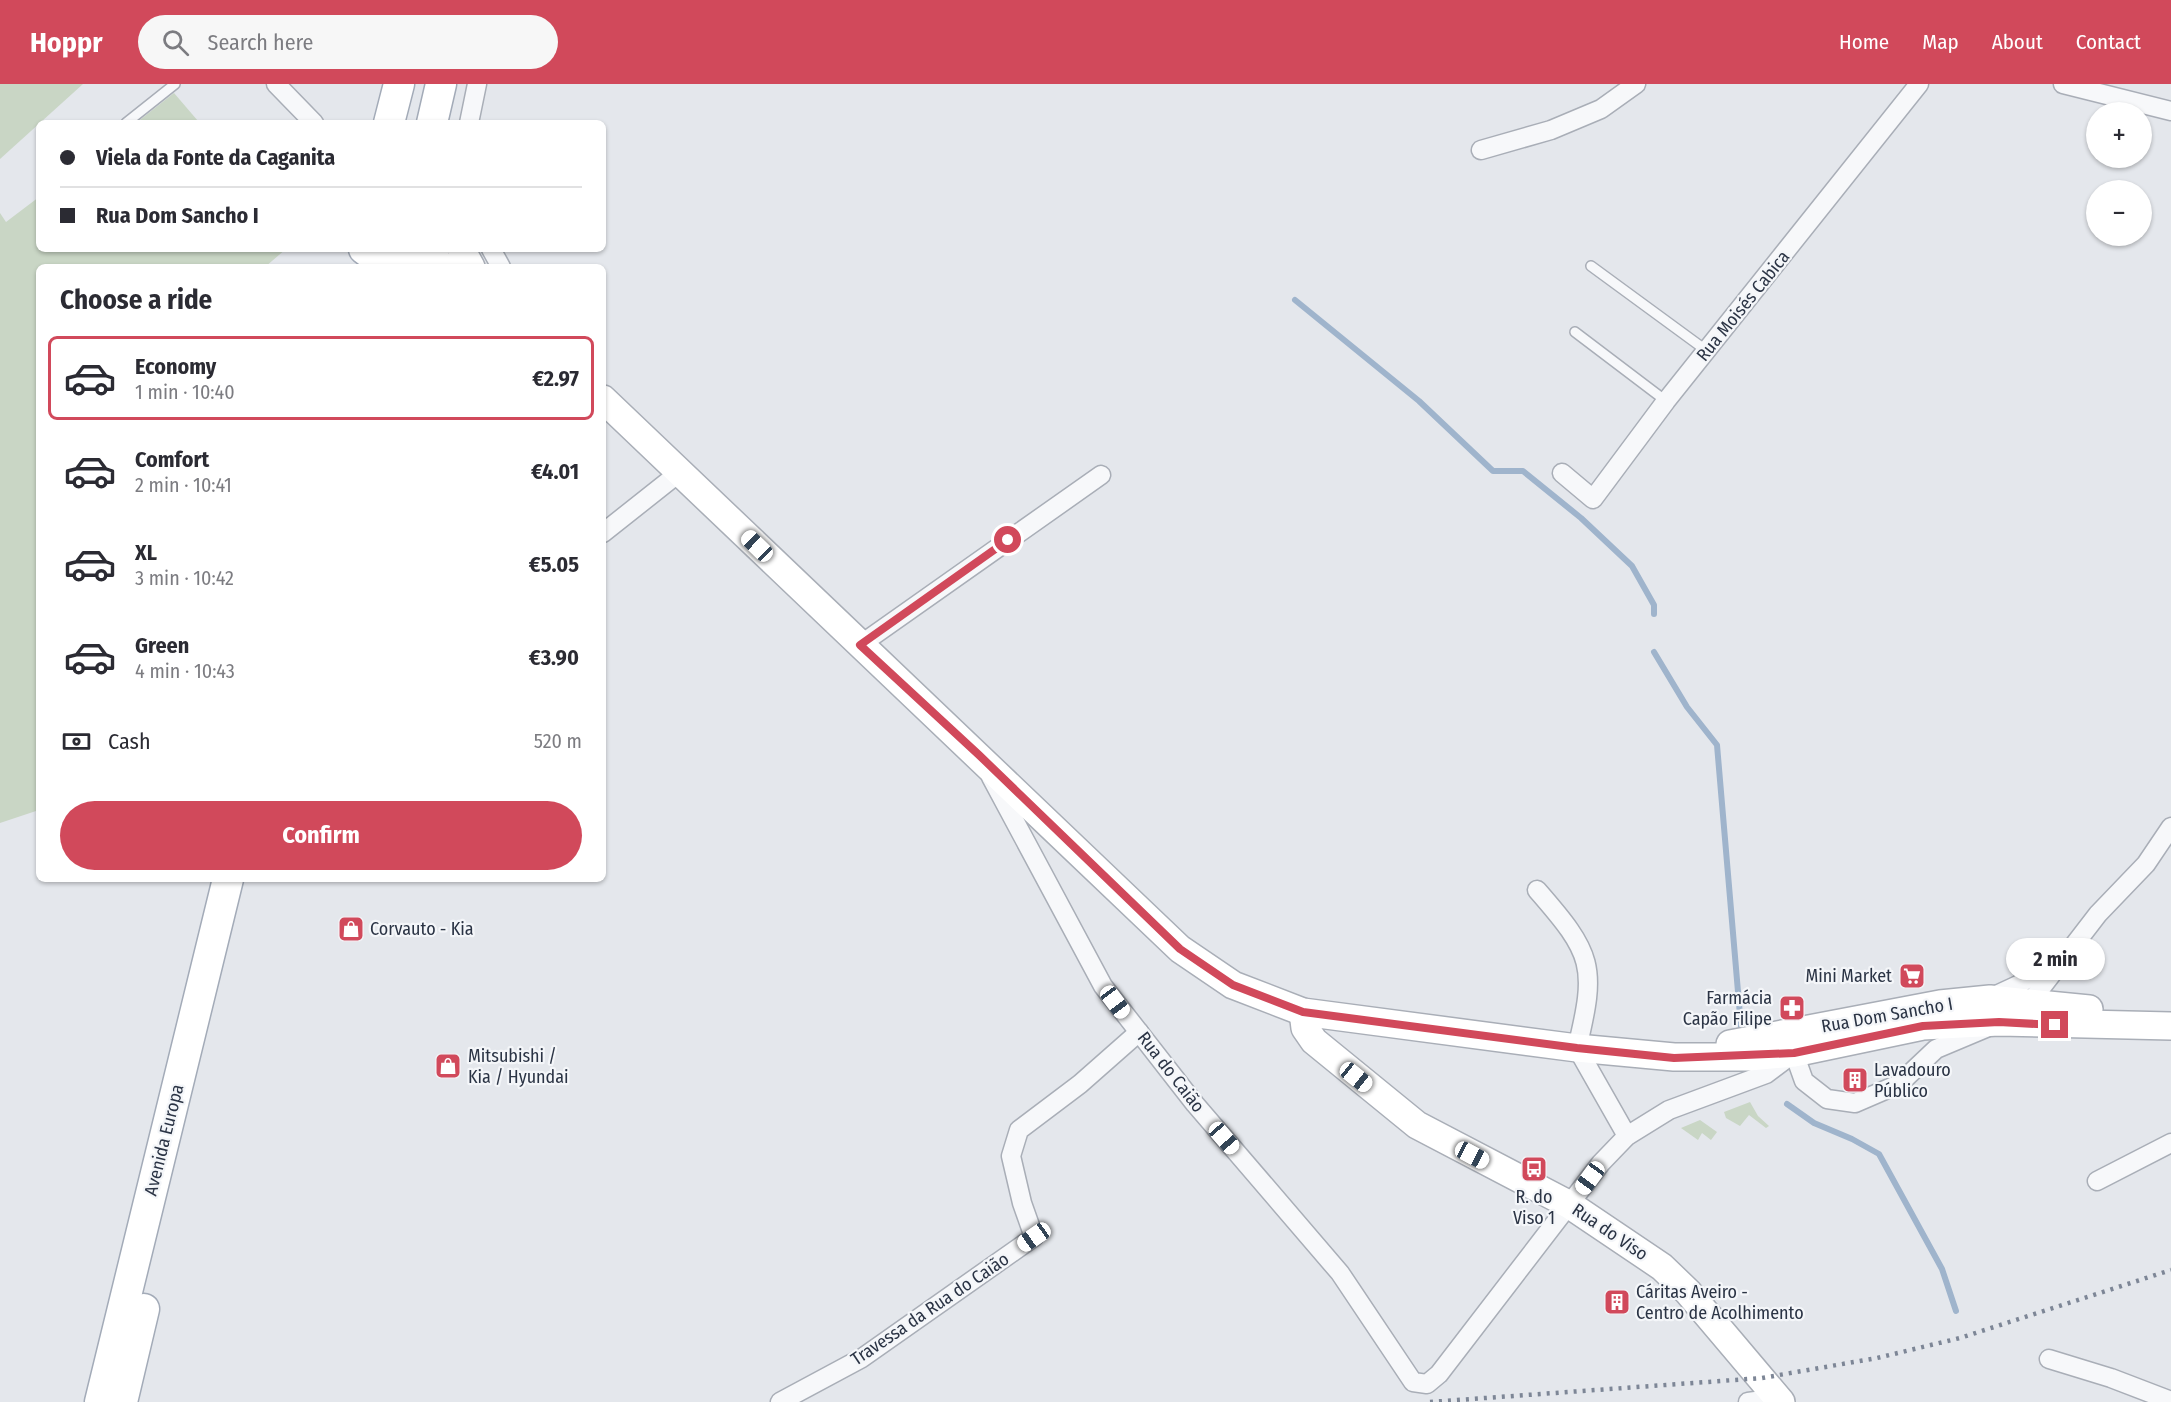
<!DOCTYPE html>
<meta charset="utf-8">
<style>
body{margin:0;font-family:"Fira Sans Condensed",sans-serif;background:#f7f7f7;color:#2b2b33;height:100vh;display:flex;flex-direction:column;font-size:22px;white-space:nowrap}
*{box-sizing:border-box;margin:0}
p{font-size:20px;color:#7c7c81}
.icon{flex:none;width:33px;height:33px;fill:none;stroke:currentColor;stroke-width:2;stroke-linecap:round;stroke-linejoin:round}
.map{position:relative;flex:1;overflow:hidden}
.side{position:absolute;left:36px;top:180px;width:570px;height:618px;display:flex;flex-direction:column;background:#fff;border-radius:9px;box-shadow:0 2px 4px #0004}
.side>*{flex:none}
.guide{position:absolute;left:36px;top:36px;width:570px;height:132px;border-radius:9px;box-shadow:0 2px 4px #0004;display:grid;align-content:center;height:132px;padding:0 24px;background:#fff}
.buttons{position:absolute;left:2086px;top:18px;display:grid;gap:12px}
.buttons a{display:grid;place-items:center;width:66px;height:66px;border-radius:50%;background:#fff;box-shadow:0 2px 4px #0004;font-size:30px}
.end{position:absolute;width:27px;height:27px;margin:-14px;border:8px solid #d1495b;background:#fff;box-shadow:0 0 0 3px #fff}
.from{border-radius:50%}
.bubble{position:absolute;height:42px;border-radius:21px;background:#fff;box-shadow:0 2px 4px #0004;font-size:20px;font-weight:700;line-height:42px;text-align:center}
.car{position:absolute;width:18px;height:36px;margin:-18px -9px;border-radius:8px;box-shadow:0 0 4px 2px #0007;background:linear-gradient(#fff 24%,#345 0 40%,#fff 0 76%,#345 0 86%,#fff 0)}
.guide b{display:flex;align-items:center;gap:21px;height:57px;font-size:22px}
.guide b+b{border-top:2px solid #e1e1e2}
.guide i{width:15px;height:15px;background:#2b2b33}
ul{padding:0;list-style:none}
li{display:flex;align-items:center;gap:18px;height:84px;margin:0 12px 9px;padding:0 12px;border:3px solid transparent;border-radius:9px}
li div{flex:1}
li b{display:block;font-size:22px}
li em{font-style:normal;font-weight:700}
li.on{border-color:#d1495b}
li>.icon{width:54px;height:54px;stroke-width:1.5}
h2{padding:0 24px;font-size:27px;line-height:72px}
.pay{display:flex;align-items:center;gap:15px;height:66px;padding:0 24px;font-size:22px}
.pay p{margin-inline-start:auto}
.button{display:flex;gap:12px;margin-top:auto;padding:12px 24px}
.button a{flex:1;height:69px;border-radius:36px;background:#d1495b;color:#fff;font-size:24px;font-weight:700;line-height:69px;text-align:center}
header{display:flex;align-items:center;gap:36px;box-sizing:border-box;height:84px;padding:0 30px;background:#d1495b;color:#fff}
header strong{font-size:28px}
nav{display:flex;gap:33px;margin-inline-start:auto;font-size:21px}
.search{width:420px;height:54px;background:#f7f7f7;display:flex;align-items:center;gap:15px;box-sizing:border-box;padding:0 21px;border-radius:33px;color:#7c7c81;font-size:22px}
.map>svg:first-child{display:block}
</style>
<header>
<strong>Hoppr</strong>
<div class="search"><svg class="icon" aria-label="search" viewBox="0 0 24 24"><circle cx="10" cy="10" r="6"/><path d="M15 15l6 6"/></svg>Search here</div>
<nav><a>Home</a><a>Map</a><a>About</a><a>Contact</a></nav>
</header>
<div class="map">
<svg width="2171" height="1318" viewBox="0 0 2171 1318">
<rect width="100%" height="100%" fill="#e4e7ec"/>
<!-- green -->
<g fill="#c9d6c5">
<path d="M0 0H83L0 75Z"/>
<path d="M174 9 198 37 136 39Z"/>
<path d="M39 113V165H286L265 183H39V726L0 739V129L6 138Z"/>
<path d="M1750 1018 1758 1032 1769 1042 1766 1044 1749 1031 1740 1042 1726 1034 1724 1028Z"/>
<path d="M1700 1036 1717 1048 1711 1056 1702 1049 1698 1056 1681 1044Z"/>
</g>
<g fill="none" stroke-linecap="round" stroke-linejoin="round">
<!-- stream -->
<g stroke="#9fb4cc" stroke-width="6">
<path d="M1295 216 1419 317 1493 387H1523L1581 434 1632 482 1654 521V530"/>
<path d="M1654 568 1687 623 1717 661 1741 943"/>
<path d="M1787 1020 1814 1039 1852 1055 1879 1070 1942 1185 1956 1227"/>
</g>
<!-- lane casing -->
<g stroke="#a9aeb7" stroke-width="12">
<g id="lane">
<path d="M126 39 175 0"/>
<path d="M1591 182 1707 267"/>
<path d="M1575 248 1666 317"/>
</g>
</g>
<!-- street casing -->
<g stroke="#a9aeb7" stroke-width="21">
<g id="street">
<path d="M276 0 314 39"/>
<path d="M2063 0 2171 27"/>
<path d="M469 39 477 0"/>
<path d="M1481 66 1551 46 1601 25 1636 0"/>
<path d="M491 165 501 183"/>
<path d="M1562 389 1593 415 1666 317 1919 0"/>
<path d="M603 449 680 388"/>
<path d="M860 561 1101 391"/>
<path d="M991 693 1103 902 1195 1020 1340 1189 1413 1298 1427 1300 1439 1290 1601 1079 1627 1052 1669 1026 1766 990 1794 969 1804 997 1827 1015 1855 1019 1899 1000 1936 965 1986 944"/>
<path d="M1537 806C1593 870 1597 882 1577 964L1627 1052"/>
<path d="M1990 914 2018 901 2062 872"/>
<path d="M2031 917 2098 830 2146 780 2171 743"/>
<path d="M2097 1097 2171 1059"/>
<path d="M2049 1275 2111 1294 2171 1317"/>
<path d="M780 1318 862 1274 1034 1153 1022 1119 1011 1072 1019 1046 1080 1000 1139 948"/>
<path d="M1748 1318 1778 1314"/>
</g>
</g>
<!-- secondary casing -->
<g stroke="#a9aeb7" stroke-width="30">
<g id="secondary">
<path d="M461 165 471 183"/>
<path d="M422 171 445 183"/>
<path d="M603 315 1180 865 1233 901 1303 928 1577 964 1674 973H1749L1794 969 1923 942 1999 938 2171 942"/>
<path d="M1303 928 1305 944 1314 957 1417 1041 1570 1121 1662 1183 1688 1208 1781 1318"/>
<path d="M1730 960 1940 920 1990 915 2089 925"/>
</g>
</g>
<!-- primary casing -->
<g stroke="#a3abb8" stroke-width="33">
<g id="primary">
<path d="M389 39 399 0"/>
<path d="M432 39 441 0"/>
<path d="M364 165C386 183 412 176 434 165"/>
<path d="M100 1318 228 795"/>
<path d="M122 1318 144 1225"/>
</g>
</g>
<!-- lane -->
<use href="#lane" stroke="#f7f8fa" stroke-width="9"/>
<!-- street -->
<use href="#street" stroke="#f7f8fa" stroke-width="18"/>
<!-- secondary -->
<use href="#secondary" stroke="#fff" stroke-width="27"/>
<!-- primary -->
<use href="#primary" stroke="#fff" stroke-width="30"/>
<!-- rail -->
<path stroke="#7d8696" stroke-width="4.5" stroke-dasharray="3 6" stroke-linecap="butt" d="M1430 1318 1762 1294 1877 1274 1960 1254 2171 1186"/>
</g>
<g fill="none" stroke-linecap="round" stroke-linejoin="round">
<!-- route -->
<path stroke="#d1495b" stroke-width="8" d="M1008 456 860 561 979 671 1180 865 1233 901 1303 928 1577 964 1674 974 1794 969 1923 942 1999 938 2055 941"/>
</g>
<!-- icons -->
<defs>
<g id="shop-square" transform="scale(1.35)"><rect x="-9" y="-9" width="18" height="18" rx="4" fill="#d1495b" stroke="#f4f6f9"/><path d="M-5-2.5h2.3a2.7 3.5 0 0 1 5.4 0H5L5.5 6h-11ZM-1.5-2.5h3a1.5 2.3 0 0 0-3 0Z" fill="#fff"/></g>
<g id="supermarket-square" transform="scale(1.35)"><rect x="-9" y="-9" width="18" height="18" rx="4" fill="#d1495b" stroke="#f4f6f9"/><path d="M-6-5.5h2.5l.6 2H6L4.5 2H-2.5L-4.4-4H-6ZM-1.5 3.2a1.3 1.3 0 1 0 .1 0ZM3 3.2a1.3 1.3 0 1 0 .1 0Z" fill="#fff"/></g>
<g id="pharmacy-square" transform="scale(1.35)"><rect x="-9" y="-9" width="18" height="18" rx="4" fill="#d1495b" stroke="#f4f6f9"/><path d="M-2-6h4v4h4v4h-4v4h-4v-4h-4v-4h4Z" fill="#fff"/></g>
<g id="building-square" transform="scale(1.35)"><rect x="-9" y="-9" width="18" height="18" rx="4" fill="#d1495b" stroke="#f4f6f9"/><path d="M-4-6H4V6H1V3H-1V6H-4ZM-2.5-4.3h1.7v1.8h-1.7ZM.8-4.3h1.7v1.8H.8ZM-2.5-1h1.7V.8h-1.7ZM.8-1h1.7V.8H.8Z" fill="#fff"/></g>
<g id="bus-square" transform="scale(1.35)"><rect x="-9" y="-9" width="18" height="18" rx="4" fill="#d1495b" stroke="#f4f6f9"/><path d="M-5-6H5V4H4V6H2V4H-2V6H-4V4H-5ZM-3.5-4V0h7V-4ZM-3.5 1.2v1.5H-2V1.2ZM2 1.2v1.5H3.5V1.2Z" fill="#fff"/></g>
</defs>
<g fill-rule="evenodd">
<use href="#shop-square" x="351" y="845"/>
<use href="#supermarket-square" x="1912" y="892"/>
<use href="#pharmacy-square" x="1792" y="924"/>
<use href="#shop-square" x="448" y="982"/>
<use href="#building-square" x="1855" y="996"/>
<use href="#bus-square" x="1534" y="1085"/>
<use href="#building-square" x="1617" y="1218"/>
</g>
<g text-anchor="middle" stroke-width="4.5" stroke-linejoin="round" paint-order="stroke">
<!-- street labels -->
<g font-size="18" fill="#2b3445" stroke="#f4f6f9">
<text transform="translate(1743 222) rotate(-51)" y="6">Rua Moisés Cabica</text>
<text transform="translate(1887 931) rotate(-10)" y="6">Rua Dom Sancho I</text>
<text transform="translate(1171 988) rotate(52)" y="6">Rua do Caião</text>
<text transform="translate(164 1056) rotate(-76)" y="6">Avenida Europa</text>
<text transform="translate(1610 1148) rotate(34)" y="6">Rua do Viso</text>
<text transform="translate(930 1225) rotate(-34)" y="6">Travessa da Rua do Caião</text>
</g>
<!-- poi labels -->
<g font-size="18" fill="#2b3445" stroke="#f4f6f9" text-anchor="start">
<text x="370" y="851">Corvauto - Kia</text>
<text x="1892" y="898" text-anchor="end">Mini Market</text>
<text x="1772" y="920" text-anchor="end">Farmácia<tspan x="1772" dy="21">Capão Filipe</tspan></text>
<text x="468" y="978">Mitsubishi /<tspan x="468" dy="21">Kia / Hyundai</tspan></text>
<text x="1874" y="992">Lavadouro<tspan x="1874" dy="21">Público</tspan></text>
<text x="1534" y="1119" text-anchor="middle">R. do<tspan x="1534" dy="21">Viso 1</tspan></text>
<text x="1636" y="1214">Cáritas Aveiro -<tspan x="1636" dy="21">Centro de Acolhimento</tspan></text>
</g>
</g>
</svg>
<div class="buttons">
<a>+</a>
<a>−</a>
</div>
<i class="end from" style="left:1008px;top:456px"></i>
<i class="end" style="left:2055px;top:941px"></i>
<div class="bubble" style="left:2006px;top:854px;width:99px">2 min</div>
<i class="car" style="left:757px;top:462px;rotate:314deg"></i>
<i class="car" style="left:1115px;top:918px;rotate:143deg"></i>
<i class="car" style="left:1356px;top:993px;rotate:129deg"></i>
<i class="car" style="left:1224px;top:1054px;rotate:139deg"></i>
<i class="car" style="left:1472px;top:1071px;rotate:118deg"></i>
<i class="car" style="left:1590px;top:1094px;rotate:216deg"></i>
<i class="car" style="left:1034px;top:1153px;rotate:235deg"></i>
<div class="guide">
<b><i class="from"></i>Viela da Fonte da Caganita</b>
<b><i></i>Rua Dom Sancho I</b>
</div>
<section class="side">
<h2>Choose a ride</h2>
<ul>
<li class="on"><svg class="icon" aria-label="car" viewBox="0 0 24 24"><path d="M5 17H2v-5l4-1 3-4h7l3 4 3 1v5h-3M9 17h6M6 11h13"/><circle cx="7" cy="17" r="2"/><circle cx="17" cy="17" r="2"/></svg><div><b>Economy</b><p>1 min · 10:40</p></div><em>€2.97</em></li>
<li><svg class="icon" aria-label="car" viewBox="0 0 24 24"><path d="M5 17H2v-5l4-1 3-4h7l3 4 3 1v5h-3M9 17h6M6 11h13"/><circle cx="7" cy="17" r="2"/><circle cx="17" cy="17" r="2"/></svg><div><b>Comfort</b><p>2 min · 10:41</p></div><em>€4.01</em></li>
<li><svg class="icon" aria-label="car" viewBox="0 0 24 24"><path d="M5 17H2v-5l4-1 3-4h7l3 4 3 1v5h-3M9 17h6M6 11h13"/><circle cx="7" cy="17" r="2"/><circle cx="17" cy="17" r="2"/></svg><div><b>XL</b><p>3 min · 10:42</p></div><em>€5.05</em></li>
<li><svg class="icon" aria-label="car" viewBox="0 0 24 24"><path d="M5 17H2v-5l4-1 3-4h7l3 4 3 1v5h-3M9 17h6M6 11h13"/><circle cx="7" cy="17" r="2"/><circle cx="17" cy="17" r="2"/></svg><div><b>Green</b><p>4 min · 10:43</p></div><em>€3.90</em></li>
</ul>
<div class="pay"><svg class="icon" aria-label="cash" viewBox="0 0 24 24"><path d="M3 7h18v10H3z"/><circle cx="12" cy="12" r="2"/></svg>Cash<p>520 m</p></div>
<div class="button"><a>Confirm</a></div>
</section>
</div>
